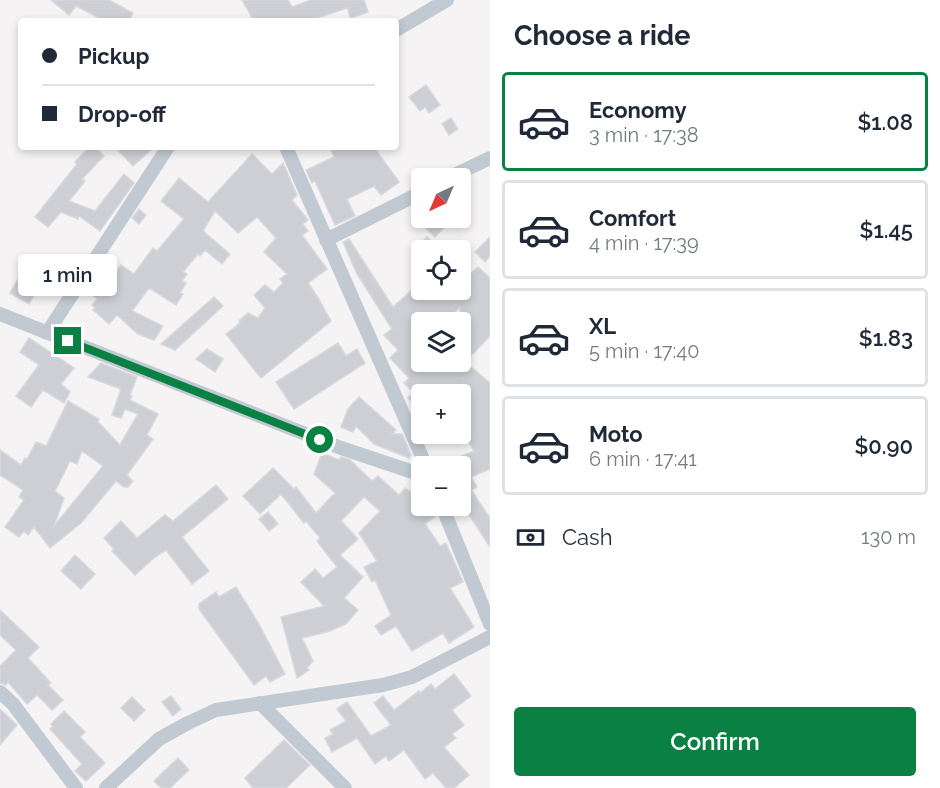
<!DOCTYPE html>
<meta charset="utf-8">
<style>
body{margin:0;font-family:Raleway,sans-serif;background:#f2f2f3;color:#1f2937;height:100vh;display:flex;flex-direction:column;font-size:22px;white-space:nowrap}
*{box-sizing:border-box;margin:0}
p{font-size:20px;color:#747a83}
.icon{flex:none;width:33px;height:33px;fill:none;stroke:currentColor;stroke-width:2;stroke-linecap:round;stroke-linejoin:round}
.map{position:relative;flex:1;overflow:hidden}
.panel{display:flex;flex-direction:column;background:#fff;width:450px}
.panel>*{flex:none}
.hud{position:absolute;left:18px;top:18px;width:381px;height:132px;border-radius:6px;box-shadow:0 3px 9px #0003;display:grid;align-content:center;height:132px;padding:0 24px;background:#fff}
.needle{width:39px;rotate:224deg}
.controls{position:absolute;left:411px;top:168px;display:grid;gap:12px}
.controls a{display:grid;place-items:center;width:60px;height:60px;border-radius:6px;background:#fff;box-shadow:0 3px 9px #0003;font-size:30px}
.end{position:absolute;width:27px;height:27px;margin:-14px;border:8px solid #0b8043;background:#fff;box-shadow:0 0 0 3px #fff}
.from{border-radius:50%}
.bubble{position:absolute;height:42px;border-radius:6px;background:#fff;box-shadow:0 3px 9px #0003;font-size:20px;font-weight:600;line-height:42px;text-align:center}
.hud b{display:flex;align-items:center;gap:21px;height:57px;font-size:22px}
.hud b+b{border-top:2px solid #e0e1e3}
.hud i{width:15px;height:15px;background:#1f2937}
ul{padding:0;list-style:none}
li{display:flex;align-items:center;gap:18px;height:99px;margin:0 12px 9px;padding:0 12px;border:3px solid #e0e1e3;border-radius:6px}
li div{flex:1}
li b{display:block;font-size:22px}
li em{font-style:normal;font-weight:600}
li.active{border-color:#0b8043}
li>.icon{width:54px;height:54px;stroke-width:1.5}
h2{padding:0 24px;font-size:27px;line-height:72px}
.pay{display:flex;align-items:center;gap:15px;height:66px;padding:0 24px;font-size:22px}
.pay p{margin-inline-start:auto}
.primary-button{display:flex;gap:12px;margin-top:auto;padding:12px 24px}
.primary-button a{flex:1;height:69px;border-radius:6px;background:#0b8043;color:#fff;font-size:24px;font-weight:600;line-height:69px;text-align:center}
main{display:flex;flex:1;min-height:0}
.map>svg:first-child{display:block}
</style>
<main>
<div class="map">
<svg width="490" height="788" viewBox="0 0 490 788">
<rect width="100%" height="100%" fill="#f5f3f3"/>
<!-- building -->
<g fill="#cdcfd5" stroke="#d7d9de" stroke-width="1.5" fill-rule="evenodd">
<path d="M51 0H109L133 13 129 21H105L76 6 69 15Z"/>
<path d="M242 0H288L292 7 311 0H364L368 12 351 18 347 8 308 21H254Z"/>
<path d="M426 85 440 105 429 113 425 107 420 111 409 97Z"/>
<path d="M451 118 458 129 449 135 442 124Z"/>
<path d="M89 147H95L104 156 82 179 85 181 69 201 95 211 124 174 134 183 100 231 79 216 78 219 61 212 48 227 35 217 77 164 75 162Z"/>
<path d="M115 147H154L133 166Z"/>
<path d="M330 147H374L399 182 381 195 374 186 347 199 355 216 335 225 315 181 312 183 306 170 334 157Z"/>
<path d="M252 154 272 174 283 163 297 195 292 200 308 220 303 224 308 231 302 235 327 269 308 283 317 296 331 321 261 378 226 334 240 323 239 321 248 313 258 318 265 308 254 295 265 285 274 292 283 283 280 279 287 274 264 252 276 238 257 217 238 233 215 211 203 231 230 254 222 264 205 250 200 256 198 254 183 272 187 274 182 281 186 283 180 293 183 294 176 305 149 288 132 311 163 326 154 340 138 334 117 315 109 324 93 310 95 308 92 305 97 299 87 290 98 278 106 286 121 265 134 274 153 248 157 251 184 219 161 201 179 178 208 202Z"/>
<path d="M139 209 146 215 139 224 132 218Z"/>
<path d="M415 218H453L435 237Z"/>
<path d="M427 237 441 250H414Z"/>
<path d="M490 237V256L485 262 475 252Z"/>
<path d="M349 239 393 307 422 281V290H430L436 296 440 291 447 298 455 290H460V284L478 267 490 278V336L465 362 490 383V469L471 477 477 487 471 490 490 518V547L462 504 465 502 460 495V473L464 475 457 458 474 451 460 428V394H422V411L408 398 414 393 404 383 409 378 390 358 398 350 384 335 392 329 357 274 343 242ZM460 307V362H422V322H445Z"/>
<path d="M18 279 37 290 29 304 10 293Z"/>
<path d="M214 297 223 306 175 350 161 344Z"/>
<path d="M29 338 74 368 61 384 70 392 64 403 43 390 31 407 16 396 39 365 20 352Z"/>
<path d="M338 343 346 356 357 349 365 363 294 409 276 382Z"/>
<path d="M207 349 223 359 215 372 196 359Z"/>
<path d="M101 363 137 377 130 395 132 396 130 400 158 414 147 435 153 439 127 475 133 481 128 487H124L116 481 81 523 50 548 34 527 28 535 24 531 19 537 5 527 24 500 19 497 23 490 0 475V450L21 465 25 458 27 459 36 442 46 446 68 401 99 419 98 422 120 445 138 414 125 409 121 418 112 415 121 389 88 377ZM82 451 103 466 54 526 64 498 55 491 70 461 77 464Z"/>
<path d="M359 397 396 430 392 434H402L411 455 409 458 374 444 356 426 353 432 341 427 348 409Z"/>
<path d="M322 453 339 460 341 457 350 460 372 481 378 476 399 495 405 488 422 500V506L431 507 436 516 425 524 440 546 446 543 463 582 450 588 474 627 449 643 443 633 412 651 396 626 381 635 375 626 391 615 375 580 372 582 364 567 377 561 359 533 380 511 364 497 341 521 358 539 340 555 363 577 344 598 358 610 346 624 330 631 302 638 313 661 307 668 309 670 297 678 281 617 324 606 301 582 315 569 323 578 337 567 317 541 320 538 306 521 304 523 281 494 260 514 243 496 273 468 294 489 296 487 316 513 335 493 314 474Z"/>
<path d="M216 485 228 499 182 537 209 571 192 584 166 550 155 557 135 575 112 551 114 549 104 538 121 521 137 538 165 515 173 521Z"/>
<path d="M268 512 278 524 269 531 259 519Z"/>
<path d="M75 555 95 574 81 589 61 571Z"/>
<path d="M236 587 260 626 285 674 270 682 266 676 254 685 199 609V604L216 592 219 597Z"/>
<path d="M0 610 39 647 28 658 51 683 48 685 63 700 52 710 37 695 27 704 8 682 6 685 0 683V666L16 650 0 635Z"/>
<path d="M454 674 471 696 452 710 464 725 452 734 456 738 444 747 469 775 454 788H446L433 773 425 779 404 750 389 761 386 756 375 764 357 738 332 752 325 738 333 734 330 730 346 721 337 709 347 702 371 736 391 725 374 703 383 696 394 710 419 691 420 693 431 684 435 689Z"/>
<path d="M171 696 181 709 173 716 162 702Z"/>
<path d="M132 697 145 710 134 721 121 708Z"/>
<path d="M0 709 17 725 0 745Z"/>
<path d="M64 711 85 732 80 737 105 763 86 781 75 771 82 764 50 729 53 727 51 724Z"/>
<path d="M284 740 310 765 286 788H253L245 778Z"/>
<path d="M178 758 189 770 170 788H161L154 781Z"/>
</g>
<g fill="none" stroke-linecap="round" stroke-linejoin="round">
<!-- minor -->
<g stroke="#c1cad2" stroke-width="14">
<path d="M396 30 447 0"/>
<path d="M286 147 426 466"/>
<path d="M448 178 490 158"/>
<path d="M326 240 422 192"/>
<path d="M0 314 341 448 422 475"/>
<path d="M47 333 168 147"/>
<path d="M442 506 490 624"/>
<path d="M0 692 13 704 76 788"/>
<path d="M260 703 345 788"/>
<path d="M106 788 159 739 188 723 216 710 383 685 412 677 490 637"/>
</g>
</g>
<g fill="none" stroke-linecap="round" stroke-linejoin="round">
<!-- route -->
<path stroke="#0b8043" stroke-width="8" d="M68 341 320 440"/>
</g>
</svg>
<div class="controls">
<a><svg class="needle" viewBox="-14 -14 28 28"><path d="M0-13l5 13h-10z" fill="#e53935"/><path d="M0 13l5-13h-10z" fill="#747a83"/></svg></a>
<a><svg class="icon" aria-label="locate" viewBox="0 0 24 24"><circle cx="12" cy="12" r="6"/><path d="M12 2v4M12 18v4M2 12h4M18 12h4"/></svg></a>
<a><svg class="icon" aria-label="layers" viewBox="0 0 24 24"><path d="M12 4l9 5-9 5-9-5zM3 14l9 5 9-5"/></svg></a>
<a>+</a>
<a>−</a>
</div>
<i class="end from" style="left:320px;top:440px"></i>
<i class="end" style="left:68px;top:341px"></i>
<div class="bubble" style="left:18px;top:254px;width:99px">1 min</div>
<div class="hud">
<b><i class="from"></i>Pickup</b>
<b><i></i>Drop-off</b>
</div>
</div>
<section class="panel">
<h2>Choose a ride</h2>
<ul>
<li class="active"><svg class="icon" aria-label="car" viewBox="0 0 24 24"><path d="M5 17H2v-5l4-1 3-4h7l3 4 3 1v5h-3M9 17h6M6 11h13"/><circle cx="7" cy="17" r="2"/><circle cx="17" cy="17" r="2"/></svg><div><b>Economy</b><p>3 min · 17:38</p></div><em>$1.08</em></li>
<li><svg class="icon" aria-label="car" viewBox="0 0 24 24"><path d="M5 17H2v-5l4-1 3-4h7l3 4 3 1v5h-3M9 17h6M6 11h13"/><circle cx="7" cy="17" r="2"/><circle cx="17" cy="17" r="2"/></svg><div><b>Comfort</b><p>4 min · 17:39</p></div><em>$1.45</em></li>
<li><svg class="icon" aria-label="car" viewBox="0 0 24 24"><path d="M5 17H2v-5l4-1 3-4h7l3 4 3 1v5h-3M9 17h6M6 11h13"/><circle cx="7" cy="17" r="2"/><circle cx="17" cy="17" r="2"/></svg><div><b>XL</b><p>5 min · 17:40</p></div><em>$1.83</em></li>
<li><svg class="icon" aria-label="car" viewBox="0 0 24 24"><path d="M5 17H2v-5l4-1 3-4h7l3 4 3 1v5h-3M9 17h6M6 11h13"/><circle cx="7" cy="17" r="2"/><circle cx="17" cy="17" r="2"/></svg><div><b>Moto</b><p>6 min · 17:41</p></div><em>$0.90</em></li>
</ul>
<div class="pay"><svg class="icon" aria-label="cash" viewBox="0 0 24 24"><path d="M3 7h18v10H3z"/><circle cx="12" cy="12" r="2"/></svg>Cash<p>130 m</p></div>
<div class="primary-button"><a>Confirm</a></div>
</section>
</main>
